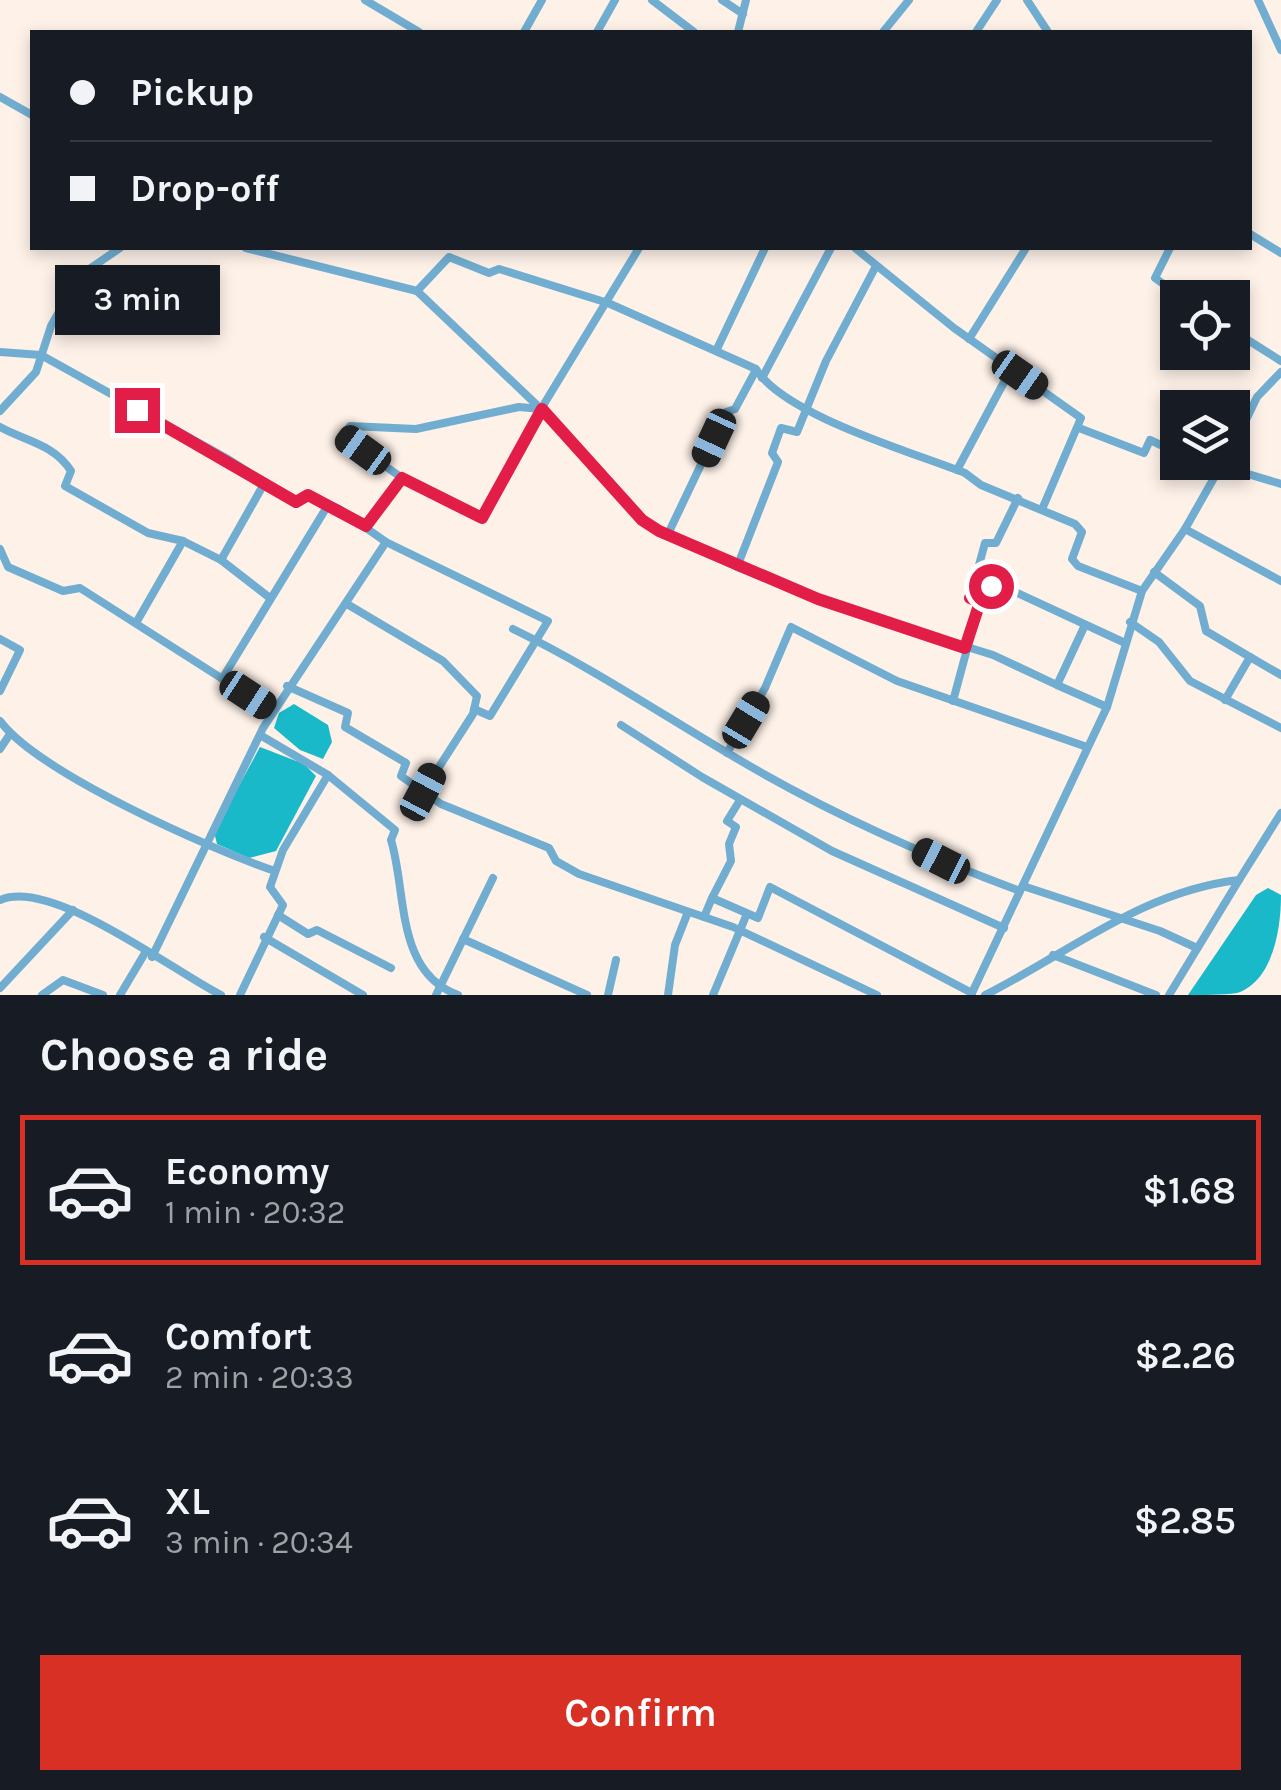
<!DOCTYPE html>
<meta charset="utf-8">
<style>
body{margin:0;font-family:Karla,sans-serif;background:#242831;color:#f1f3f6;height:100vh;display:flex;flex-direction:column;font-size:38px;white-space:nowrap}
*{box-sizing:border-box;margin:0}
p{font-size:32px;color:#9ea1a6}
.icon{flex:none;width:55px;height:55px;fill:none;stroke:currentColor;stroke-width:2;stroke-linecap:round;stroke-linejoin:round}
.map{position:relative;height:995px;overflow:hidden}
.sheet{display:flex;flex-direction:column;background:#171b24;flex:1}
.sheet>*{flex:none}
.hud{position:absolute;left:30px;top:30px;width:1222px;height:220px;border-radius:0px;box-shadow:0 5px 15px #0003;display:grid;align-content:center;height:220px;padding:0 40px;background:#171b24}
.controls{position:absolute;left:1160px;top:280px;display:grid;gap:20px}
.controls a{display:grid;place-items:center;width:90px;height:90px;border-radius:0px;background:#171b24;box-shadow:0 5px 15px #0003;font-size:50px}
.end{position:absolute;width:45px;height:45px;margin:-22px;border:12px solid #e11d48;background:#fff;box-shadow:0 0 0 5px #fff}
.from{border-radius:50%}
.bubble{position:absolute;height:70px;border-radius:0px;background:#171b24;box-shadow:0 5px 15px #0003;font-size:32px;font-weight:600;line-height:70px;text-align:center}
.car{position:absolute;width:30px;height:60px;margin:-30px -15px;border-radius:12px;box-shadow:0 0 8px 2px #0007;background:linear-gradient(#222 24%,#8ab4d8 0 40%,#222 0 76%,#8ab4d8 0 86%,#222 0)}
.hud b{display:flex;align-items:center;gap:35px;height:95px;font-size:38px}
.hud b+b{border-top:2px solid #363941}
.hud i{width:25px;height:25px;background:#f1f3f6}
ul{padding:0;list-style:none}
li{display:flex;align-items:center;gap:30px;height:150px;margin:0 20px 15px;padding:0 20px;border:5px solid transparent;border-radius:0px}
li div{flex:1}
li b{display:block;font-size:38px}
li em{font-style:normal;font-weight:600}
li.on{border-color:#d93025}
li>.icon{width:90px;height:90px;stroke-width:1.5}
h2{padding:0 40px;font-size:45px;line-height:120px}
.primary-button{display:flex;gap:20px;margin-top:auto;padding:20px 40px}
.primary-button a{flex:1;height:115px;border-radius:0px;background:#d93025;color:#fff;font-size:40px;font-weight:600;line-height:115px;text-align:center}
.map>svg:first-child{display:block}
</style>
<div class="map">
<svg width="1281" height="995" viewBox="0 0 1281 995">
<rect width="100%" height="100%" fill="#fdf1e8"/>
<!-- water -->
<g fill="#1ab9ca">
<path d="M294 704 328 725 332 742 323 759 300 750 274 728 279 713Z"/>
<path d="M260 747 304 764 316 776 276 851 249 858 217 844 214 832Z"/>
<path d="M1268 888 1281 895C1281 929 1273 981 1237 993 1223 995 1203 995 1188 995L1256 895Z"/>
</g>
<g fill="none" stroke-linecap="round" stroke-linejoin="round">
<!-- minor -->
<g stroke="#71add0" stroke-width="8">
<path d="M365 0 419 32"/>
<path d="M652 0 694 32"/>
<path d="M722 0 743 14"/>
<path d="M1027 0 1048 32"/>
<path d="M1258 0 1281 50"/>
<path d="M524 32 542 0"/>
<path d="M597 32 615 0"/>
<path d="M738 32 746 0"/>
<path d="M883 32 909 0"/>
<path d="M976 32 997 0"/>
<path d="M0 97 32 115"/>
<path d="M1250 234 1281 253"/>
<path d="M246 248 417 291 449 257 489 273 499 269 608 303 756 369C784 415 912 452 965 473L981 485 1075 524 1082 532 1072 559 1078 566 1142 591"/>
<path d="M855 248 954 328 1081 418 1043 507"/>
<path d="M1170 248 1155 278 1183 298"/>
<path d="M876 266 826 361 797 432 781 428 772 453 778 462 737 567 842 608 993 655 1057 685"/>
<path d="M417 291 541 409 642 520 668 534 726 412 735 409 756 370"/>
<path d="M1232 330 1281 361"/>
<path d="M969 339 1026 248"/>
<path d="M716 351 765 248"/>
<path d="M0 352 41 355 226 458 295 501 308 495 339 509 386 542 548 621 490 716 474 709"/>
<path d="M762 378 831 248"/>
<path d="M0 411 36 372 51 326 79 276 120 248"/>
<path d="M0 427C25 441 54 444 71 471L65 486 148 533 183 541"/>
<path d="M1079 428 1144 453 1150 440 1178 453"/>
<path d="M1232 449 1257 397 1281 372"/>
<path d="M1208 462 1281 484"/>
<path d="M957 470 1011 369"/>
<path d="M402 478 482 518 541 409 639 248"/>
<path d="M366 526 402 478 343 436 350 426 416 429 519 407 541 409"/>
<path d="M1185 529 1281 581"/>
<path d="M668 534 737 567"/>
<path d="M0 549 8 567 63 591 80 588 273 711"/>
<path d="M221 560 270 598"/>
<path d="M1154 572 1200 606 1206 631 1250 657 1225 700"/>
<path d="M976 582 1011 590 1123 642"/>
<path d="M347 604 443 661 477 696 473 714 423 792"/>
<path d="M1130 622 1159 642 1190 681 1281 728"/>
<path d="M136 623 183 541 221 560 265 482"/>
<path d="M1085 625 1057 685 1107 707"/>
<path d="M513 629C589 666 658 712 731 755 821 809 921 854 1020 891"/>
<path d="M0 639 20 650 0 691"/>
<path d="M1250 657 1281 675"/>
<path d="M222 679 328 505"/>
<path d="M287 686 348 713 345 727 406 763 401 776 441 804 549 848 556 861 579 874 733 927 877 995"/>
<path d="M953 701 980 601 970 598 985 543H996L1018 498"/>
<path d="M0 721C39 773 210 849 275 871"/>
<path d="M621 725 702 777 832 851 1004 928"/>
<path d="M260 735 328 775 395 830 391 840C407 892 395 972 458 995"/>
<path d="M0 749 10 734"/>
<path d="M727 753 765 688 791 627 897 681 1087 747"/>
<path d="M1023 886 1160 931 1197 948"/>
<path d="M712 898 731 861 729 844 736 827 727 821 740 800"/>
<path d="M0 900C51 877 173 971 221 995"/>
<path d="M278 915 308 934 317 930 391 968"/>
<path d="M704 917 712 898 758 918 770 887 972 993"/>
<path d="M264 937 363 995"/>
<path d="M463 939 587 995"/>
<path d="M1053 955 1156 995"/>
<path d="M152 957 263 728 386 542"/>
<path d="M0 988 73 910"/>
<path d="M42 995 63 980 103 995"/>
<path d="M120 995 145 953"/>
<path d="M240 995 283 905 270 887 283 850 328 775"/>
<path d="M436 995 493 878"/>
<path d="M608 995 616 960"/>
<path d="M668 995 675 945 688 912"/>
<path d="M713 995 746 916"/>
<path d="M971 995 1107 707 1142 591 1185 529 1223 462"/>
<path d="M985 995C1069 953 1142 891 1239 880L1281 813"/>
<path d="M1169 995 1239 880"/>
</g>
</g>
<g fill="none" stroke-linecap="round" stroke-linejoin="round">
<!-- route -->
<path stroke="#e11d48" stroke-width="12" d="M137 410 296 502 308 495 366 526 402 478 482 518 542 409 642 520 659 531 818 599 965 648 980 602 970 598 976 582 991 586"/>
</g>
</svg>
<div class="controls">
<a><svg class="icon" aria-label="locate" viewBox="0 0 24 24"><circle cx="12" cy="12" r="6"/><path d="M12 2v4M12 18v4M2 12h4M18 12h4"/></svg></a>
<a><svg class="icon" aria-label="layers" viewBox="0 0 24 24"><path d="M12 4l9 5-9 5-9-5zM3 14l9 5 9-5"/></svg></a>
</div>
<i class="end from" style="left:991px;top:586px"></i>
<i class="end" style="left:137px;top:410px"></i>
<div class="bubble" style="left:55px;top:265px;width:165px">3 min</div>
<i class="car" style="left:1020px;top:375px;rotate:125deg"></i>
<i class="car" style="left:714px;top:438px;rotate:205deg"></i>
<i class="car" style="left:363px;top:450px;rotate:306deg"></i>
<i class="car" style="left:248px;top:695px;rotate:123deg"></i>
<i class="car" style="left:746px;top:720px;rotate:31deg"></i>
<i class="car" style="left:423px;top:792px;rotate:28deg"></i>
<i class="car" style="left:941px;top:861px;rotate:297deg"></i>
<div class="hud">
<b><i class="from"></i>Pickup</b>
<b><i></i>Drop-off</b>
</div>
</div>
<section class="sheet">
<h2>Choose a ride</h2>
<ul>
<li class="on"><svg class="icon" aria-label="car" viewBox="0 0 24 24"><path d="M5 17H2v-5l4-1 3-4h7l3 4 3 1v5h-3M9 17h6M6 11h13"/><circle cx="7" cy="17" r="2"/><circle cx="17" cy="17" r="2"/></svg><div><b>Economy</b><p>1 min · 20:32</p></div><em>$1.68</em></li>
<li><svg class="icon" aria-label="car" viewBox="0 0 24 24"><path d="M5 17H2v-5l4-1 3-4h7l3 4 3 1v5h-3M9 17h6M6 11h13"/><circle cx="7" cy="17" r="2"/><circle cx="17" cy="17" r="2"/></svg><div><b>Comfort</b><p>2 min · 20:33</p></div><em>$2.26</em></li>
<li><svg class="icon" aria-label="car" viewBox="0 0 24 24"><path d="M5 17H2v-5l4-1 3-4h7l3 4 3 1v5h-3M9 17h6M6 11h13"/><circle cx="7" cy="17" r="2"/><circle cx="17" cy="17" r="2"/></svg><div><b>XL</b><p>3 min · 20:34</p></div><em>$2.85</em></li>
</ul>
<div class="primary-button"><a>Confirm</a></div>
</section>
